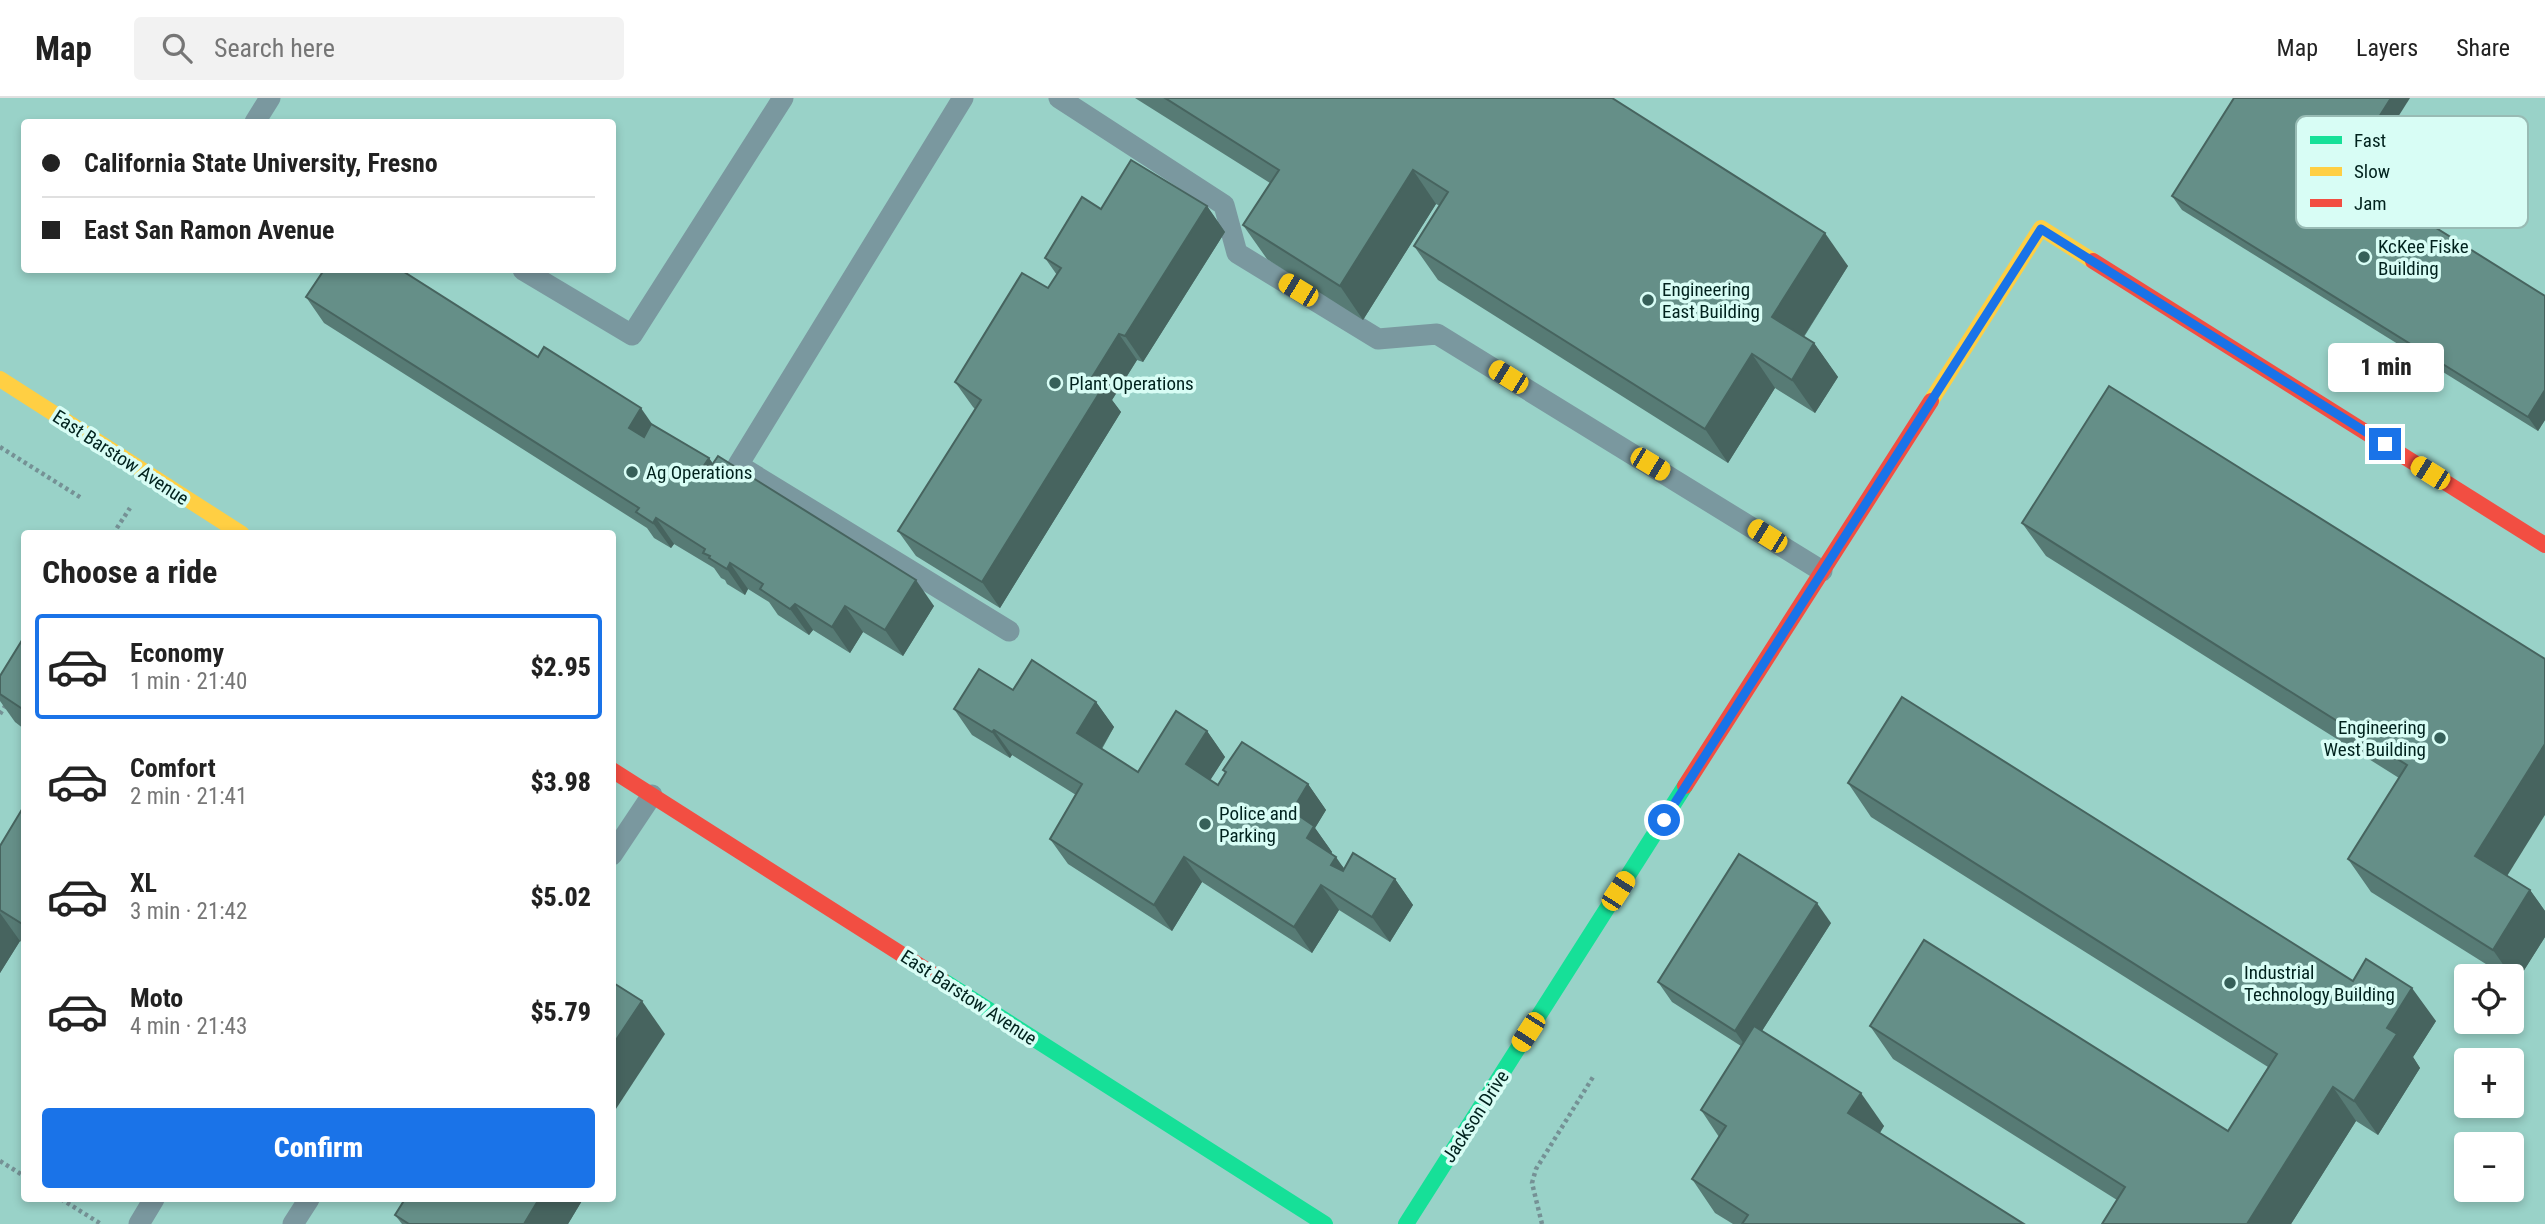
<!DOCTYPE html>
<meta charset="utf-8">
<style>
body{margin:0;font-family:"Roboto Condensed",sans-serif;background:#f2f2f2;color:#222;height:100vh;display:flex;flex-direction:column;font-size:26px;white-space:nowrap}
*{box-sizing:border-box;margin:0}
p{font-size:23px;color:#767676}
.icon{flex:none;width:38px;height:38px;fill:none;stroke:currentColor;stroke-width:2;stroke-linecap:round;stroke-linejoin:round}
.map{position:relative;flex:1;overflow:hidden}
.drawer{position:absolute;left:21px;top:432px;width:595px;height:672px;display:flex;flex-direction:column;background:#fff;border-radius:7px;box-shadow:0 4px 10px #0003}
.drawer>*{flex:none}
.guide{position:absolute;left:21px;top:21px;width:595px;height:154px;border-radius:7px;box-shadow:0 4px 10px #0003;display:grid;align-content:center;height:154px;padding:0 21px;background:#fff}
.fabs{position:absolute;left:2454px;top:866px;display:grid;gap:14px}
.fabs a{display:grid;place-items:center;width:70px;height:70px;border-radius:7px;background:#fff;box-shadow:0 4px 10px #0003;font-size:35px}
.end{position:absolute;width:32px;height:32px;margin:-16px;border:9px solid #1a73e8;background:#fff;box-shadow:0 0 0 4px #fff}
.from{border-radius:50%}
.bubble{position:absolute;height:49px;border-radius:7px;background:#fff;box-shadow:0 4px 10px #0003;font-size:23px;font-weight:800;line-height:49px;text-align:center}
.car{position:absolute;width:21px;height:42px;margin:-21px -10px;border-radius:9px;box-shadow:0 0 5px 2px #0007;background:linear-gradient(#f5c518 24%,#345 0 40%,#f5c518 0 76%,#345 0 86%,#f5c518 0)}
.guide b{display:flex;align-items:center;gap:24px;height:66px;font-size:26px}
.guide b+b{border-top:2px solid #e0e0e0}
.guide i{width:18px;height:18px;background:#222}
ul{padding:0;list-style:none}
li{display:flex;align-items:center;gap:21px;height:105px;margin:0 14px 10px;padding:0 7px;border:4px solid transparent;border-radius:7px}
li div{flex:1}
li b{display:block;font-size:26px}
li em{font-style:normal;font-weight:800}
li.current{border-color:#1a73e8}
li>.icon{width:63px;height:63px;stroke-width:1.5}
h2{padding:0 21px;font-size:32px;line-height:84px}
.action{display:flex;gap:14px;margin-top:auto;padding:14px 21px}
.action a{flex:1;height:80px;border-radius:7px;background:#1a73e8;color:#fff;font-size:28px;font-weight:800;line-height:80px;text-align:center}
header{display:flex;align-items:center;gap:42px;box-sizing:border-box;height:98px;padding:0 35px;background:#fff;border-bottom:2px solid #e0e0e0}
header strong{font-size:33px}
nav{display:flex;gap:38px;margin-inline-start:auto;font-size:24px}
.search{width:490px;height:63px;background:#f2f2f2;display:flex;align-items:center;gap:18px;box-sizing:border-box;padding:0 24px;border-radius:7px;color:#767676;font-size:26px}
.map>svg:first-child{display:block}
</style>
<header>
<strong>Map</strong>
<div class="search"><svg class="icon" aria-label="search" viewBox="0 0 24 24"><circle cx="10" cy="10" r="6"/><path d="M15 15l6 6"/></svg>Search here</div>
<nav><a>Map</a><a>Layers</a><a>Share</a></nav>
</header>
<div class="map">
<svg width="2545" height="1126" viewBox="0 0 2545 1126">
<rect width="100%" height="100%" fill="#99d2c8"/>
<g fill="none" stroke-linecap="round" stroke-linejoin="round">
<!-- path -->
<g stroke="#759195" stroke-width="4.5" stroke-dasharray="3.5 3.5" stroke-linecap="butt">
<path d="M0 349 83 401"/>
<path d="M113 436 130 410"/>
<path d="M0 616 7 605"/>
<path d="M0 1063 24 1078"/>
<path d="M61 1101 101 1126"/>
<path d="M1542 1126 1532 1085 1536 1071 1593 979"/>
</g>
<!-- lane -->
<g stroke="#7a989f" stroke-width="21">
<path d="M963 0 738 367 1009 533"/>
<path d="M1059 0 1224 107 1237 155 1378 241 1437 236 1822 473"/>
<path d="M255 24 270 0"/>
<path d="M523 172 632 237 783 0"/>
<path d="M612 757 652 697"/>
<path d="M139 1126 154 1101"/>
<path d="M293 1126 309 1101"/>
</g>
<!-- fast -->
<g stroke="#16e098" stroke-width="16">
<path d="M942 882 1325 1126"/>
<path d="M1406 1126 1685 688"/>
</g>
<!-- slow -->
<g stroke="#ffcf43" stroke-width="16">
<path d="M0 281 242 436"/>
<path d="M1931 303 2041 130 2093 163"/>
</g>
<!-- jam -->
<g stroke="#f24e42" stroke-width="16">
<path d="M2093 163 2545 447"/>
<path d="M612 672 942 882"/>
<path d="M1685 688 1931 303"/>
</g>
</g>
<!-- wall -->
<g fill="#577b75">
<path d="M1135 0H1612L1848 168 1804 239 1814 245 1838 279 1815 315 1775 290 1728 365 1438 182 1414 148 1440 108 1436 106 1363 222 1267 161 1243 127 1270 85Z"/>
<path d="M2359 82 2545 198V322L2538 333 2182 112 2172 98Z"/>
<path d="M1207 108 1225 134 1143 264 1137 262 1112 302 1121 314 1000 510 916 458 898 433 975 311 973 309 955 284 1048 190 1057 177 1045 160 1101 111Z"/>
<path d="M306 199 538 259 709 360 713 366 934 508 903 558 863 534 850 555 813 532 809 537 778 517 769 504 748 491 745 497 727 486 725 482 721 480 714 470 674 446 671 450 654 440 647 430 324 225Z"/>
<path d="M2109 288 2507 778 2530 792 2545 813V839L2516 885 2511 882V878H2505L2371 794 2348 761 2399 680 2046 458 2022 425Z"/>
<path d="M24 539V631L15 624 0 603V578Z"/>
<path d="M1013 592 1096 604 1114 629 1102 651 1138 674 1207 633 1225 659 1210 682 1218 687 1225 675 1223 672 1308 686 1326 712 1315 730 1332 754 1331 756 1344 770 1395 781 1413 807 1390 844 1339 812 1312 855 1202 784 1172 833 1068 766 1050 741 1076 697 1012 657 1010 660 972 637 954 611Z"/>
<path d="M1848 685 2353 883 2436 923 2413 959 2420 970 2378 1037 2356 1023 2291 1126H2102L2117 1102 1893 961 1870 928 2228 1033 2268 969 1871 719Z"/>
<path d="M24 708V846L20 843 0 875V748Z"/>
<path d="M1831 825 1762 933 1884 1028 1880 1035 2024 1126H1733L1715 1115 1692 1081 1719 1039 1701 1012 1741 948 1672 904 1658 884Z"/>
<path d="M405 1101H583L568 1126H402L395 1117Z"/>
</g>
<!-- shaded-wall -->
<g fill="#47645f">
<path d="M2391 0H2410L2355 87 2345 73Z"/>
<path d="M1413 72 1436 106 1363 222 1340 188Z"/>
<path d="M1207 108 1225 134 1143 264 1125 238Z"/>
<path d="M1825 135 1848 168 1795 252 1772 219Z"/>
<path d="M1119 236 1137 262 1112 302 1121 314 1000 510 982 484 1091 281Z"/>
<path d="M1814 245 1838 279 1815 315 1792 282Z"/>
<path d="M1752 256 1775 290 1728 365 1705 331Z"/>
<path d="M2545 292V322L2538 333 2528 319Z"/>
<path d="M641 310 659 336 647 355 629 330Z"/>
<path d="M709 360 727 385 719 398 701 372Z"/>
<path d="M656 420 674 446 671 450 653 425Z"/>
<path d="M730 465 748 491 745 497 727 471Z"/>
<path d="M916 482 934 508 903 558 885 532Z"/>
<path d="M795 506 813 532 809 537 790 511Z"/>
<path d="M845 508 863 534 850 555 832 529Z"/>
<path d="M1096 604 1114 629 1095 661 1077 635Z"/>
<path d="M994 632 1012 657 1010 660 992 634Z"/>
<path d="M1207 633 1225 659 1204 692 1186 666Z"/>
<path d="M2545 646V717L2499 791 2475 758Z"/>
<path d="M1308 686 1326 712 1315 730 1332 754 1325 766 1307 740 1292 713Z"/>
<path d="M1184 759 1202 784 1172 833 1154 807Z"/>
<path d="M1336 759 1354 785 1331 767Z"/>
<path d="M1395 781 1413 807 1390 844 1372 819Z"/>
<path d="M1321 787 1339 812 1312 855 1294 829Z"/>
<path d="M2530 792 2545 813V839L2516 885 2493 852Z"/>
<path d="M1817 805 1831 825 1749 953 1735 933Z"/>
<path d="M0 815 20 843 0 875Z"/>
<path d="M2412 890 2436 923 2413 959 2420 970 2378 1037 2354 1003 2387 930Z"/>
<path d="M642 903 665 936 612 1017V948Z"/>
<path d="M2333 989 2356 1023 2291 1126H2247Z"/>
<path d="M1861 995 1884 1028 1871 1048 1848 1015Z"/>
<path d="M539 1101H583L568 1126H524Z"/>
</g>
<!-- building -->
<g fill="#658f88" stroke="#47645f" stroke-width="2">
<path d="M1165 0H1612L1825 135 1772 219 1814 245 1792 282 1752 256 1705 331 1414 148 1448 94 1413 72 1340 188 1243 127 1279 72Z"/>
<path d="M2234 0H2391L2345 73 2545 198V292L2528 319 2172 98Z"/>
<path d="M1131 62 1207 108 1125 238 1119 236 1091 281 1103 289 982 484 898 433 981 302 955 284 1022 175 1048 190 1061 170 1045 160 1082 99 1101 111Z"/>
<path d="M324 172H401L538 259 544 249 641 310 629 330 644 339 651 326 709 360 701 372 706 376 718 358 916 482 885 532 845 508 832 529 795 506 790 511 760 491 763 486 730 465 727 471 709 460 710 458 703 455 705 451 656 420 653 425 636 414 639 410 306 199Z"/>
<path d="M2109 288 2545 561V646L2475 758 2530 792 2493 852 2348 761 2407 667 2022 425Z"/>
<path d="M24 539V612L0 596V578Z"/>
<path d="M1032 562 1096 604 1077 635 1138 674 1176 613 1207 633 1186 666 1218 687 1226 674 1223 672 1242 644 1308 686 1292 713 1314 728 1307 740 1336 759 1331 767 1343 773 1353 755 1395 781 1372 819 1321 787 1294 829 1184 759 1154 807 1050 741 1082 686 994 632 992 634 954 611 979 571 1013 592Z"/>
<path d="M1902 599 2353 883 2366 861 2412 890 2387 930 2397 936 2354 1003 2333 989 2247 1126H2102L2125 1089 1870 928 1924 842 2228 1033 2277 956 1848 685Z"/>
<path d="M24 708V827L0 812V748Z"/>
<path d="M1739 756 1817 805 1735 933 1658 884Z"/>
<path d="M612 884 642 903 612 948Z"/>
<path d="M1754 928 1861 995 1848 1015 2024 1126H1742L1748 1117 1692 1081 1726 1028 1701 1012Z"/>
<path d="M405 1101H539L524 1126H409L395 1117Z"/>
</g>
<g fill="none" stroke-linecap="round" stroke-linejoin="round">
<!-- route -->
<path stroke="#1a73e8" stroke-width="9" d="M1664 722 2041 131 2385 346"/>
</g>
<!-- markers -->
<g fill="#366059" stroke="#d8fdf5" stroke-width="2.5">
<circle cx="2364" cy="159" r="7"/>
<circle cx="1648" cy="202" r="7"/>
<circle cx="1055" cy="285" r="7"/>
<circle cx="632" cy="374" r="7"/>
<circle cx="2440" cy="640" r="7"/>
<circle cx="1205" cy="726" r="7"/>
<circle cx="2230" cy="885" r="7"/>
</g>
<g text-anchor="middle" stroke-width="7" stroke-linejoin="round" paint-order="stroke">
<!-- poi labels -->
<g font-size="19" fill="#01221d" stroke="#d8fdf5" text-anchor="start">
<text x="2378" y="155">KcKee Fiske<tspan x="2378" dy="22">Building</tspan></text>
<text x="1662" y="198">Engineering<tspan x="1662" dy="22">East Building</tspan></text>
<text x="1069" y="292">Plant Operations</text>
<text x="646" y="381">Ag Operations</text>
<text x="2426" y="636" text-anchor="end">Engineering<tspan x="2426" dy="22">West Building</tspan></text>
<text x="1219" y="722">Police and<tspan x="1219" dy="22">Parking</tspan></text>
<text x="2244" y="881">Industrial<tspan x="2244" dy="22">Technology Building</tspan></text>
</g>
<!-- street labels -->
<g font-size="19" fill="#01221d" stroke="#d8fdf5">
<text transform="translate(121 359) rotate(33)" y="7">East Barstow Avenue</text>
<text transform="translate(969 899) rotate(33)" y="7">East Barstow Avenue</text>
<text transform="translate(1475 1018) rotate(-57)" y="7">Jackson Drive</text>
</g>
</g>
<!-- legend -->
<rect x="2296" y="18" width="232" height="112" rx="10" fill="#d8fdf5" stroke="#98bbb4" stroke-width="2"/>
<rect x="2310" y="38" width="32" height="8" fill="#16e098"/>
<rect x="2310" y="69" width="32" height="9" fill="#ffcf43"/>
<rect x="2310" y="101" width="32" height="8" fill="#f24e42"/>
<g font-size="19" fill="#01221d">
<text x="2354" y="49">Fast</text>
<text x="2354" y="80">Slow</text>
<text x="2354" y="112">Jam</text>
</g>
</svg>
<div class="fabs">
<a><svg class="icon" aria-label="locate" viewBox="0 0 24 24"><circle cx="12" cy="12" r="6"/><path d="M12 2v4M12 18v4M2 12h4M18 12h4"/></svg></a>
<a>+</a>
<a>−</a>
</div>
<i class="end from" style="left:1664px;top:722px"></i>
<i class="end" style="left:2385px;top:346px"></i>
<div class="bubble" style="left:2328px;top:245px;width:116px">1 min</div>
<i class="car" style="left:1298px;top:192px;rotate:301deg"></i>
<i class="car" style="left:1508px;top:279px;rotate:302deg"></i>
<i class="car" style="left:1650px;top:366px;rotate:121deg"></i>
<i class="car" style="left:2430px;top:375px;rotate:302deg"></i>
<i class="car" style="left:1767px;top:438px;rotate:302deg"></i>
<i class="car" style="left:1618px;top:793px;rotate:33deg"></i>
<i class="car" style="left:1528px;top:934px;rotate:213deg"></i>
<div class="guide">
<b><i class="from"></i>California State University, Fresno</b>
<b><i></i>East San Ramon Avenue</b>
</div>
<section class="drawer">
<h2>Choose a ride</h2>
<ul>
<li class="current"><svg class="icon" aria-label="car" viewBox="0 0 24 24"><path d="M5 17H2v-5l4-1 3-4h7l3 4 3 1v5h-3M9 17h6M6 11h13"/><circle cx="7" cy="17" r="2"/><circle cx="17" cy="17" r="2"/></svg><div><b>Economy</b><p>1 min · 21:40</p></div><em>$2.95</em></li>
<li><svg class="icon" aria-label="car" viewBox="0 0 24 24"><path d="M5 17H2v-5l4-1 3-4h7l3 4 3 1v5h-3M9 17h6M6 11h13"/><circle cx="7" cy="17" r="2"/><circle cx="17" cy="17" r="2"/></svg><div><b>Comfort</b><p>2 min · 21:41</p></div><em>$3.98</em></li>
<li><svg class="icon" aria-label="car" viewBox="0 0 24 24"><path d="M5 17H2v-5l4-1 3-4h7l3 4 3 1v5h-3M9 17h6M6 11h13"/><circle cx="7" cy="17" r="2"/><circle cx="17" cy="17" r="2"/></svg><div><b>XL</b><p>3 min · 21:42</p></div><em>$5.02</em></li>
<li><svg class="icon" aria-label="car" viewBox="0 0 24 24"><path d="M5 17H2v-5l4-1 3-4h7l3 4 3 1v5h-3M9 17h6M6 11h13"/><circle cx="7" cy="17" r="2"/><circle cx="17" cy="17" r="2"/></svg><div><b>Moto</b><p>4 min · 21:43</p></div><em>$5.79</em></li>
</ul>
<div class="action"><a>Confirm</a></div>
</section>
</div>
